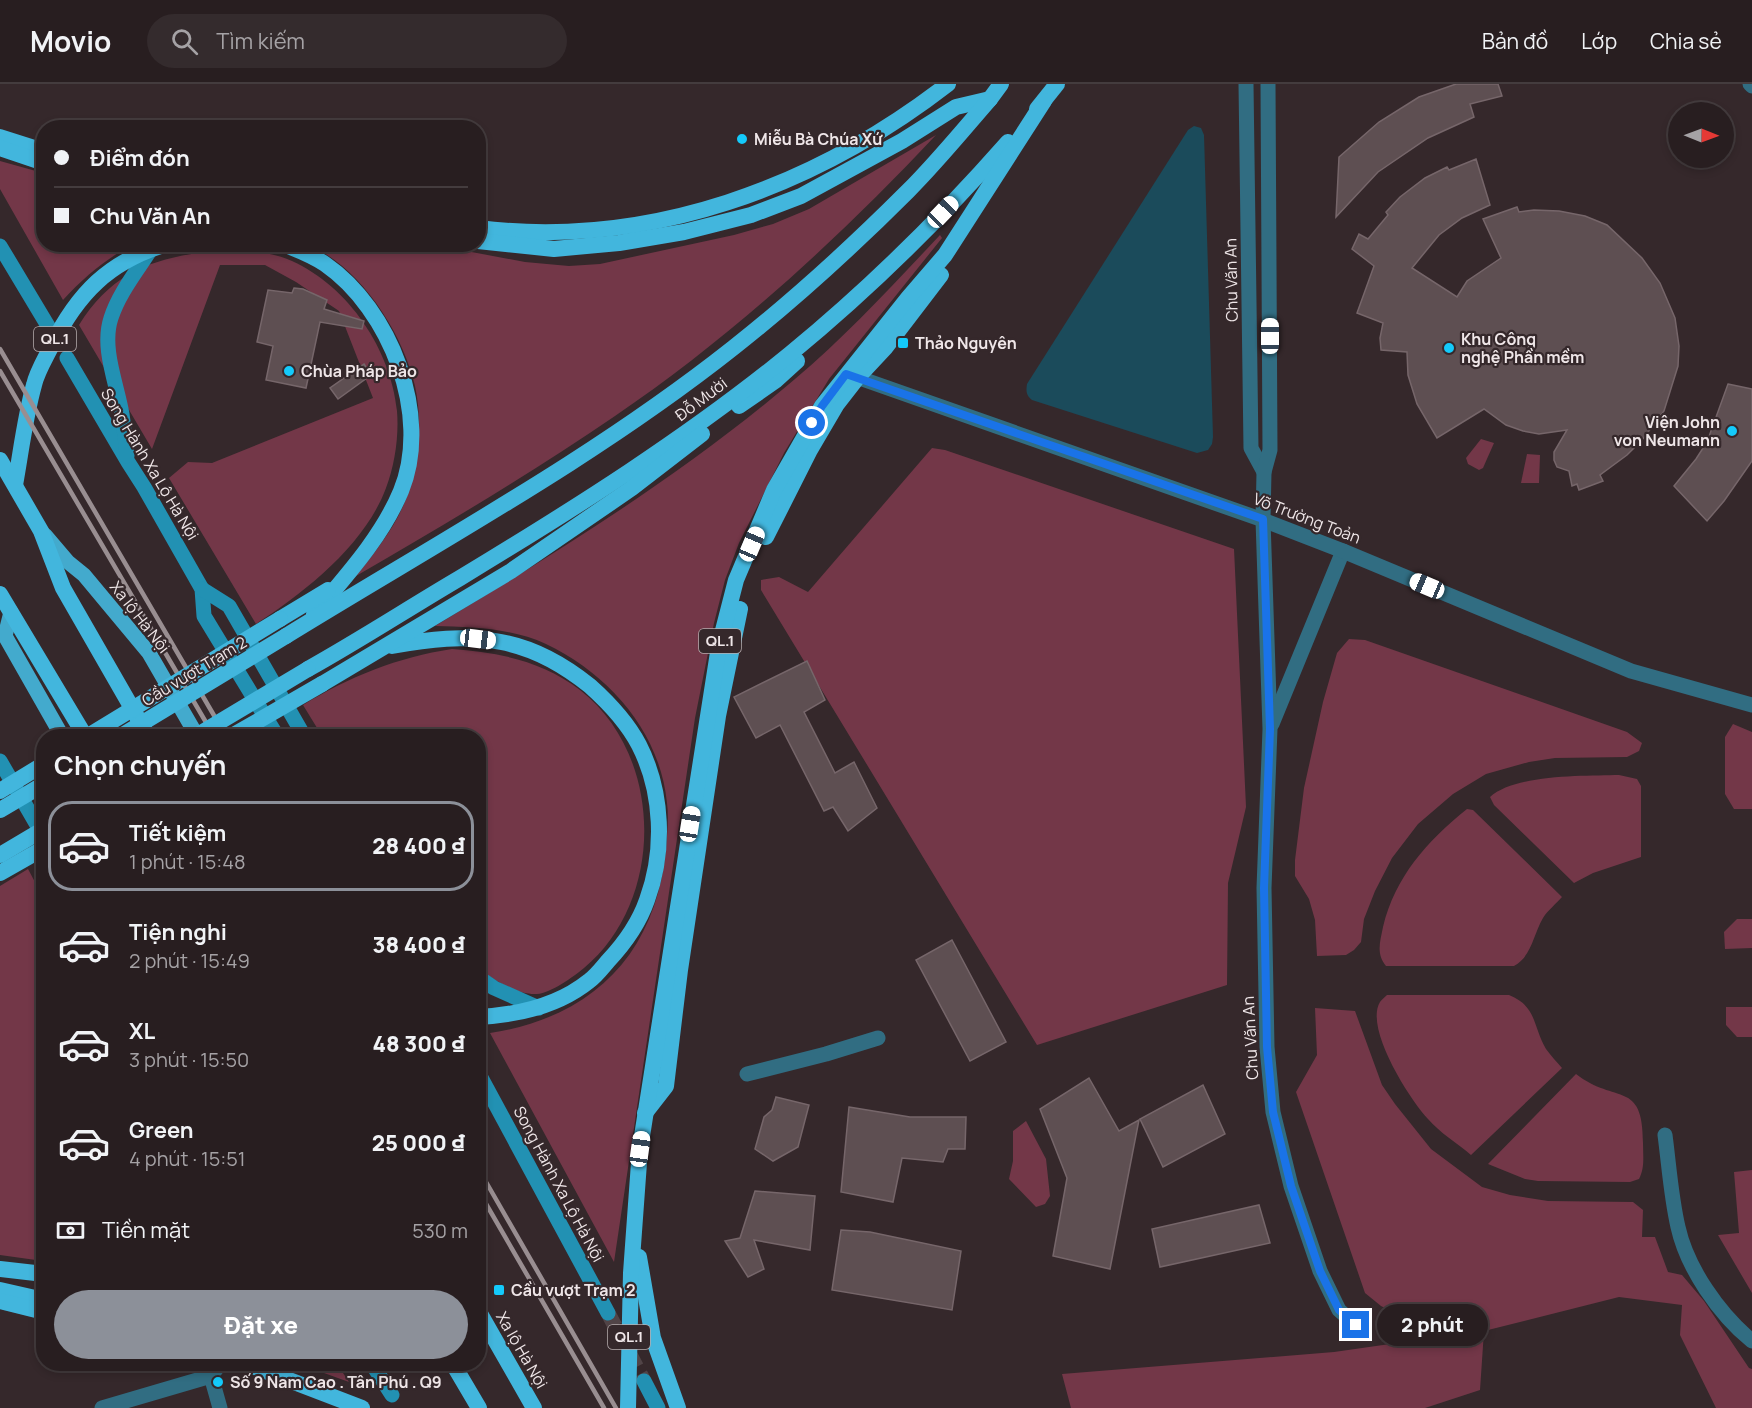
<!DOCTYPE html>
<html lang="vi">
<meta charset="utf-8">
<style>
body{margin:0;font-family:Manrope,sans-serif;background:#342b2d;color:#f1f3f6;height:100vh;display:flex;flex-direction:column;font-size:22px;white-space:nowrap}
*{box-sizing:border-box;margin:0}
p{font-size:20px;color:#a5a2a5}
.icon{flex:none;width:33px;height:33px;fill:none;stroke:currentColor;stroke-width:2;stroke-linecap:round;stroke-linejoin:round}
.map{position:relative;flex:1;overflow:hidden}
.side{position:absolute;left:36px;top:645px;width:450px;height:642px;display:flex;flex-direction:column;background:#281e20;border-radius:24px;box-shadow:0 3px 9px #0003,0 0 0 2px #443c3e}
.side>*{flex:none}
.top-card{position:absolute;left:36px;top:36px;width:450px;height:132px;border-radius:24px;box-shadow:0 3px 9px #0003,0 0 0 2px #443c3e;display:grid;align-content:center;height:132px;padding:0 18px;background:#281e20}
.needle{width:39px;rotate:91deg}
.controls{position:absolute;left:1668px;top:18px;display:grid;gap:12px}
.controls a{display:grid;place-items:center;width:66px;height:66px;border-radius:50%;background:#281e20;box-shadow:0 3px 9px #0003,0 0 0 2px #443c3e;font-size:30px}
.end{position:absolute;width:27px;height:27px;margin:-14px;border:8px solid #1a73e8;background:#fff;box-shadow:0 0 0 3px #fff}
.from{border-radius:50%}
.bubble{position:absolute;height:42px;border-radius:21px;background:#281e20;box-shadow:0 3px 9px #0003,0 0 0 2px #443c3e;font-size:20px;font-weight:800;line-height:42px;text-align:center}
.car{position:absolute;width:18px;height:36px;margin:-18px -9px;border-radius:8px;box-shadow:0 0 4px 2px #0007;background:linear-gradient(#fff 24%,#345 0 40%,#fff 0 76%,#345 0 86%,#fff 0)}
.top-card b{display:flex;align-items:center;gap:21px;height:57px;font-size:22px}
.top-card b+b{border-top:2px solid #443c3e}
.top-card i{width:15px;height:15px;background:#f1f3f6}
ul{padding:0;list-style:none}
li{display:flex;align-items:center;gap:18px;height:90px;margin:0 12px 9px;padding:0 6px;border:3px solid transparent;border-radius:24px}
li div{flex:1}
li b{display:block;font-size:22px}
li em{font-style:normal;font-weight:800}
li.selected{border-color:#8c9099}
li>.icon{width:54px;height:54px;stroke-width:1.5}
h2{padding:0 18px;font-size:27px;line-height:72px}
.pay{display:flex;align-items:center;gap:15px;height:66px;padding:0 18px;font-size:22px}
.pay p{margin-inline-start:auto}
.button{display:flex;gap:12px;margin-top:auto;padding:12px 18px}
.button a{flex:1;height:69px;border-radius:36px;background:#8c9099;color:#fff;font-size:24px;font-weight:800;line-height:69px;text-align:center}
header{display:flex;align-items:center;gap:36px;box-sizing:border-box;height:84px;padding:0 30px;background:#281e20;border-bottom:2px solid #443c3e}
header strong{font-size:28px}
nav{display:flex;gap:33px;margin-inline-start:auto;font-size:21px}
.search{width:420px;height:54px;background:#342b2d;display:flex;align-items:center;gap:15px;box-sizing:border-box;padding:0 21px;border-radius:33px;color:#a5a2a5;font-size:22px}
.map>svg:first-child{display:block}
</style>
<header>
<strong>Movio</strong>
<div class="search"><svg class="icon" aria-label="search" viewBox="0 0 24 24"><circle cx="10" cy="10" r="6"/><path d="M15 15l6 6"/></svg>Tìm kiếm</div>
<nav><a>Bản đồ</a><a>Lớp</a><a>Chia sẻ</a></nav>
</header>
<div class="map">
<svg width="1752" height="1324" viewBox="0 0 1752 1324">
<rect width="100%" height="100%" fill="#35282b"/>
<!-- green -->
<g fill="#733748">
<path d="M936 51C839 154 733 252 615 332 532 389 444 441 356 492 375 468 395 444 406 415 419 381 423 339 415 302 403 249 360 182 308 161H434L525 178 569 182 600 180 734 151 773 140 809 125Z"/>
<path d="M0 77 43 89 44 160 131 161C105 176 84 193 63 216L0 105Z"/>
<path d="M940 151 942 154 829 295 784 369 739 459 725 496 714 539 695 634 614 1178 490 949C594 933 656 869 666 765 667 750 669 734 667 719 660 648 609 590 546 560 512 544 472 543 435 542 559 467 684 390 795 295 847 251 893 201 940 151Z"/>
<path d="M221 166C244 167 270 167 292 177 349 203 391 266 397 327 399 352 395 380 386 404 365 461 305 508 256 540L169 394 188 378 212 379 373 314 339 227 296 198 265 181H220L152 365 79 241C114 185 157 173 221 166Z"/>
<path d="M1481 355 1494 359 1483 384 1479 386 1468 380 1466 374Z"/>
<path d="M932 364 945 366 1234 465 1246 723 1228 799 1227 901 1037 961 761 506V496L779 493 808 508Z"/>
<path d="M1527 370 1540 371 1539 399H1521Z"/>
<path d="M1349 555 1365 556 1627 648 1642 659 1639 667 1627 673 1555 674 1529 678 1486 690 1453 710 1418 740 1392 774 1375 807 1364 835 1361 858 1354 866 1346 871 1317 872 1315 836 1309 815 1295 792V776L1304 704 1323 618 1337 569Z"/>
<path d="M452 565C497 568 543 577 580 606 664 671 666 816 584 884 573 893 551 909 537 910 517 911 494 896 479 885L478 652H322L303 621C349 593 398 573 452 565Z"/>
<path d="M1733 640 1752 648V725H1734L1725 710V653Z"/>
<path d="M1619 691 1637 695 1641 702V773L1593 789 1574 799 1494 721 1490 713C1515 690 1585 692 1619 691Z"/>
<path d="M1467 725 1473 726 1562 813C1556 820 1548 826 1543 834 1533 851 1532 872 1514 882H1386C1376 870 1380 858 1383 843 1395 793 1427 757 1467 725Z"/>
<path d="M28 785 44 815 43 1177 0 1171V802Z"/>
<path d="M1737 835H1752V864L1725 865 1724 848Z"/>
<path d="M1387 911H1509C1537 922 1533 943 1546 965 1551 972 1557 978 1562 984L1471 1071C1457 1059 1440 1049 1428 1035 1410 1016 1364 944 1380 918 1382 915 1385 913 1387 911Z"/>
<path d="M1726 923H1752V953H1737L1726 941Z"/>
<path d="M1315 924 1355 927 1382 1001 1395 1020 1431 1065 1482 1103 1510 1111 1548 1117 1633 1118 1643 1126 1642 1153H1655L1668 1188 1682 1191 1704 1217 1749 1284 1752 1285V1324H1716L1680 1251 1682 1221 1619 1213 1484 1247 1480 1306 1425 1324H1071L1062 1290 1334 1268 1481 1247 1405 1234 1381 1222 1365 1209 1296 1008 1317 971Z"/>
<path d="M1576 990C1616 1021 1643 995 1643 1059 1643 1072 1645 1084 1639 1095L1630 1098 1538 1097 1525 1095 1488 1080Z"/>
<path d="M1026 1037 1046 1075 1050 1112 1045 1120 1036 1123 1009 1095 1013 1077V1047Z"/>
<path d="M1752 1086V1209L1718 1151 1739 1149 1734 1088Z"/>
<path d="M299 1280H337L349 1298Z"/>
</g>
<!-- water -->
<path fill="#1b4b5b" d="M1194 42 1201 44 1204 51 1213 353 1212 360 1208 366 1197 369 1032 316C1026 311 1026 307 1027 300L1188 46Z"/>
<!-- building -->
<g fill="#5e4f52" stroke="#76666a" stroke-width="1.5">
<path d="M1456 0H1498L1502 12 1470 20 1474 33 1428 54 1378 88 1336 133 1339 73 1379 38 1419 13Z"/>
<path d="M1476 75 1490 121 1462 134 1439 151 1412 184 1457 213 1467 197 1501 174 1483 135 1517 123 1519 128 1534 126 1559 127 1585 132 1607 141 1642 174 1660 199 1675 234 1679 262 1678 282 1664 327 1642 356 1627 371 1600 391 1603 397 1579 406 1577 400 1572 402 1569 387 1557 383 1554 376V368L1567 346 1539 350 1523 347 1506 341 1484 325 1437 354 1417 320 1408 291 1407 268 1381 266 1380 254 1383 239 1357 229 1374 182 1352 165 1359 150 1368 155 1388 131 1386 128 1400 113 1425 94 1447 83 1449 86Z"/>
<path d="M294 204 303 205 327 216 324 225 364 237 362 245 320 238 306 304 266 296 273 262 257 258 268 206 292 209Z"/>
<path d="M364 280 371 291 338 315 330 304Z"/>
<path d="M1728 300 1752 305V377L1724 417 1707 437 1674 402 1696 375 1707 358Z"/>
<path d="M807 577 825 616 804 628 835 689 854 678 877 724 848 747 833 723 824 727 780 641 756 654 734 613Z"/>
<path d="M952 856 1006 958 970 977 916 876Z"/>
<path d="M1089 994 1119 1047 1139 1036 1110 1185 1053 1172 1067 1094 1040 1025Z"/>
<path d="M1203 1001 1225 1050 1163 1083 1140 1035Z"/>
<path d="M776 1013 809 1021 798 1063 773 1077 755 1065 764 1033 772 1026Z"/>
<path d="M849 1023 910 1033H966L965 1065H948L943 1078 902 1074 893 1118 841 1108Z"/>
<path d="M755 1107 815 1112 810 1166 754 1156 764 1185 748 1193 725 1157 740 1154Z"/>
<path d="M1259 1121 1270 1159 1160 1183 1152 1145Z"/>
<path d="M841 1146 870 1148 961 1167 952 1226 832 1206Z"/>
</g>
<g fill="none" stroke-linecap="round" stroke-linejoin="round">
<!-- secondary-tunnel -->
<path stroke="#514447" stroke-width="15" stroke-dasharray="15 8" stroke-linecap="butt" d="M608 1229 644 1297"/>
<!-- minor -->
<g stroke="#316d82" stroke-width="15">
<path d="M1246 0 1251 364 1264 388"/>
<path d="M1268 0 1270 366 1264 388 1263 436 1270 645 1264 804 1267 963 1273 1028 1291 1102 1320 1187 1339 1226 1356 1241"/>
<path d="M1750 0 1752 2"/>
<path d="M1272 640 1343 467"/>
<path d="M747 990 826 970 878 954"/>
<path d="M1665 1051C1669 1081 1671 1113 1678 1143 1687 1184 1719 1230 1752 1257"/>
<path d="M211 1292 220 1324"/>
</g>
<!-- tertiary -->
<g stroke="#316d82" stroke-width="15">
<path d="M848 290 1263 436 1343 467 1631 587 1752 621"/>
<path d="M102 1324 211 1292 220 1280"/>
</g>
<!-- secondary -->
<g stroke="#2291b3" stroke-width="15">
<path d="M0 162 48 242"/>
<path d="M67 274 128 378 144 403 202 505 204 532 277 652"/>
<path d="M127 372C126 358 124 344 122 330 117 300 101 264 111 234 119 209 137 187 151 165"/>
<path d="M202 505 229 522 304 652"/>
<path d="M0 677 44 753"/>
<path d="M478 893 494 904 539 924"/>
<path d="M478 988 608 1229"/>
<path d="M372 1280 392 1311"/>
<path d="M644 1297 658 1324"/>
</g>
<!-- primary -->
<g stroke="#43aacd" stroke-width="15">
<path d="M45 451 68 478 84 491 149 569 197 652"/>
<path d="M11 528 5 552 62 652"/>
</g>
<!-- trunk -->
<g stroke="#42b6dd" stroke-width="16">
<path d="M1037 25 1057 0"/>
<path d="M0 53 44 67"/>
<path d="M0 64 44 79"/>
<path d="M478 144C649 165 815 103 948 0"/>
<path d="M478 157 554 165 619 159 684 148 751 131 801 112 902 57 956 23 990 15"/>
<path d="M283 160C298 166 312 171 325 180 390 225 432 331 401 407 382 453 346 492 314 530"/>
<path d="M739 322 775 297 797 277"/>
<path d="M0 376 41 447 63 504 148 652"/>
<path d="M15 401C21 368 25 333 34 301 37 288 45 275 51 263 77 210 109 177 167 160"/>
<path d="M766 453 810 366 837 320 858 293 886 263 941 191"/>
<path d="M0 510 85 652"/>
<path d="M280 535 328 506"/>
<path d="M286 552C437 459 594 374 733 264 794 216 853 162 908 107 937 78 963 46 990 15L1001 0"/>
<path d="M392 562C429 555 464 551 501 558 534 564 564 581 590 602 609 619 627 638 639 661 663 708 665 767 647 816 639 839 624 860 608 877 602 884 596 892 589 897 558 922 518 931 478 933"/>
<path d="M308 585C360 556 409 524 460 494 574 425 687 354 790 270 868 206 942 133 1008 58"/>
<path d="M322 600 511 487 632 404 702 350"/>
<path d="M0 789 44 764"/>
<path d="M645 1029 666 1002 680 886 718 632 740 525"/>
<path d="M639 1173 653 1254 678 1324"/>
<path d="M0 1185 44 1190"/>
<path d="M0 1206 44 1216"/>
<path d="M0 1217 44 1228"/>
<path d="M478 1226 534 1324"/>
<path d="M247 1280 362 1324"/>
<path d="M453 1280 479 1324"/>
<path d="M628 1324 631 1189 640 1065 719 562 736 496 774 406 822 322 908 214 945 171 1044 17"/>
</g>
<!-- rail -->
<g stroke="#998e91" stroke-width="4.5">
<path d="M0 265 226 652"/>
<path d="M0 287 214 652"/>
<path d="M478 1084 616 1324"/>
<path d="M478 1106 604 1324"/>
</g>
<!-- trunk-bridge -->
<g stroke="#42b6dd" stroke-width="16">
<path d="M88 652 280 535"/>
<path d="M121 652 286 552"/>
<path d="M196 652 308 585"/>
<path d="M232 652 322 600"/>
<path d="M0 707 44 680"/>
<path d="M0 726 44 700"/>
<path d="M0 771 44 745"/>
</g>
</g>
<g fill="none" stroke-linecap="round" stroke-linejoin="round">
<!-- route -->
<path stroke="#1a73e8" stroke-width="8" d="M812 339 822 322 846 290 1263 435 1270 645 1264 804 1267 963 1273 1028 1291 1102 1320 1187 1339 1226 1356 1241"/>
</g>
<!-- markers -->
<g fill="#14cafb" stroke="#35282b" stroke-width="2">
<circle cx="742" cy="55" r="6"/>
<rect x="897" y="253" width="12" height="12" rx="3"/>
<circle cx="1449" cy="264" r="6"/>
<circle cx="289" cy="287" r="6"/>
<circle cx="1732" cy="347" r="6"/>
<rect x="493" y="1200" width="12" height="12" rx="3"/>
<circle cx="218" cy="1298" r="6"/>
</g>
<g text-anchor="middle" stroke-width="4.5" stroke-linejoin="round" paint-order="stroke">
<!-- shield labels -->
<g fill="#35282b" stroke="#b7adaf" stroke-width="1.5">
<rect x="34" y="243" width="42" height="24" rx="4.5"/>
<rect x="699" y="545" width="42" height="24" rx="4.5"/>
<rect x="608" y="1241" width="42" height="24" rx="4.5"/>
</g>
<g font-size="15" font-weight="bold" fill="#efe6e8">
<text x="55" y="260">QL.1</text>
<text x="720" y="562">QL.1</text>
<text x="629" y="1258">QL.1</text>
</g>
<!-- poi labels -->
<g font-size="16" font-weight="bold" fill="#efe6e8" stroke="#35282b" text-anchor="start">
<text x="754" y="61">Miễu Bà Chúa Xứ</text>
<text x="1461" y="261">Khu Công<tspan x="1461" dy="18">nghệ Phần mềm</tspan></text>
<text x="915" y="265">Thảo Nguyên</text>
<text x="301" y="293">Chùa Pháp Bảo</text>
<text x="1720" y="344" text-anchor="end">Viện John<tspan x="1720" dy="18">von Neumann</tspan></text>
<text x="511" y="1212">Cầu vượt Trạm 2</text>
<text x="230" y="1304">Số 9 Nam Cao . Tân Phú . Q9</text>
</g>
<!-- street labels -->
<g font-size="16" fill="#efe6e8" stroke="#35282b">
<text transform="translate(1231 196) rotate(-91)" y="6">Chu Văn An</text>
<text transform="translate(701 315) rotate(-37)" y="6">Đỗ Mười</text>
<text transform="translate(150 380) rotate(59)" y="6">Song Hành Xa Lộ Hà Nội</text>
<text transform="translate(1307 434) rotate(21)" y="6">Võ Trường Toản</text>
<text transform="translate(140 533) rotate(52)" y="6">Xa lộ Hà Nội</text>
<text transform="translate(194 587) rotate(-31)" y="6">Cầu vượt Trạm 2</text>
<text transform="translate(1250 954) rotate(-93)" y="6">Chu Văn An</text>
<text transform="translate(559 1100) rotate(62)" y="6">Song Hành Xa Lộ Hà Nội</text>
<text transform="translate(522 1266) rotate(60)" y="6">Xa lộ Hà Nội</text>
</g>
</g>
</svg>
<div class="controls">
<a><svg class="needle" viewBox="-14 -14 28 28"><path d="M0-13l5 13h-10z" fill="#e53935"/><path d="M0 13l5-13h-10z" fill="#a5a2a5"/></svg></a>
</div>
<i class="end from" style="left:812px;top:339px"></i>
<i class="end" style="left:1356px;top:1241px"></i>
<div class="bubble" style="left:1377px;top:1220px;width:111px">2 phút</div>
<i class="car" style="left:943px;top:128px;rotate:44deg"></i>
<i class="car" style="left:1270px;top:252px;rotate:0deg"></i>
<i class="car" style="left:752px;top:460px;rotate:23deg"></i>
<i class="car" style="left:1427px;top:502px;rotate:293deg"></i>
<i class="car" style="left:478px;top:555px;rotate:97deg"></i>
<i class="car" style="left:690px;top:740px;rotate:9deg"></i>
<i class="car" style="left:640px;top:1065px;rotate:8deg"></i>
<div class="top-card">
<b><i class="from"></i>Điểm đón</b>
<b><i></i>Chu Văn An</b>
</div>
<section class="side">
<h2>Chọn chuyến</h2>
<ul>
<li class="selected"><svg class="icon" aria-label="car" viewBox="0 0 24 24"><path d="M5 17H2v-5l4-1 3-4h7l3 4 3 1v5h-3M9 17h6M6 11h13"/><circle cx="7" cy="17" r="2"/><circle cx="17" cy="17" r="2"/></svg><div><b>Tiết kiệm</b><p>1 phút · 15:48</p></div><em>28 400 ₫</em></li>
<li><svg class="icon" aria-label="car" viewBox="0 0 24 24"><path d="M5 17H2v-5l4-1 3-4h7l3 4 3 1v5h-3M9 17h6M6 11h13"/><circle cx="7" cy="17" r="2"/><circle cx="17" cy="17" r="2"/></svg><div><b>Tiện nghi</b><p>2 phút · 15:49</p></div><em>38 400 ₫</em></li>
<li><svg class="icon" aria-label="car" viewBox="0 0 24 24"><path d="M5 17H2v-5l4-1 3-4h7l3 4 3 1v5h-3M9 17h6M6 11h13"/><circle cx="7" cy="17" r="2"/><circle cx="17" cy="17" r="2"/></svg><div><b>XL</b><p>3 phút · 15:50</p></div><em>48 300 ₫</em></li>
<li><svg class="icon" aria-label="car" viewBox="0 0 24 24"><path d="M5 17H2v-5l4-1 3-4h7l3 4 3 1v5h-3M9 17h6M6 11h13"/><circle cx="7" cy="17" r="2"/><circle cx="17" cy="17" r="2"/></svg><div><b>Green</b><p>4 phút · 15:51</p></div><em>25 000 ₫</em></li>
</ul>
<div class="pay"><svg class="icon" aria-label="cash" viewBox="0 0 24 24"><path d="M3 7h18v10H3z"/><circle cx="12" cy="12" r="2"/></svg>Tiền mặt<p>530 m</p></div>
<div class="button"><a>Đặt xe</a></div>
</section>
</div>
